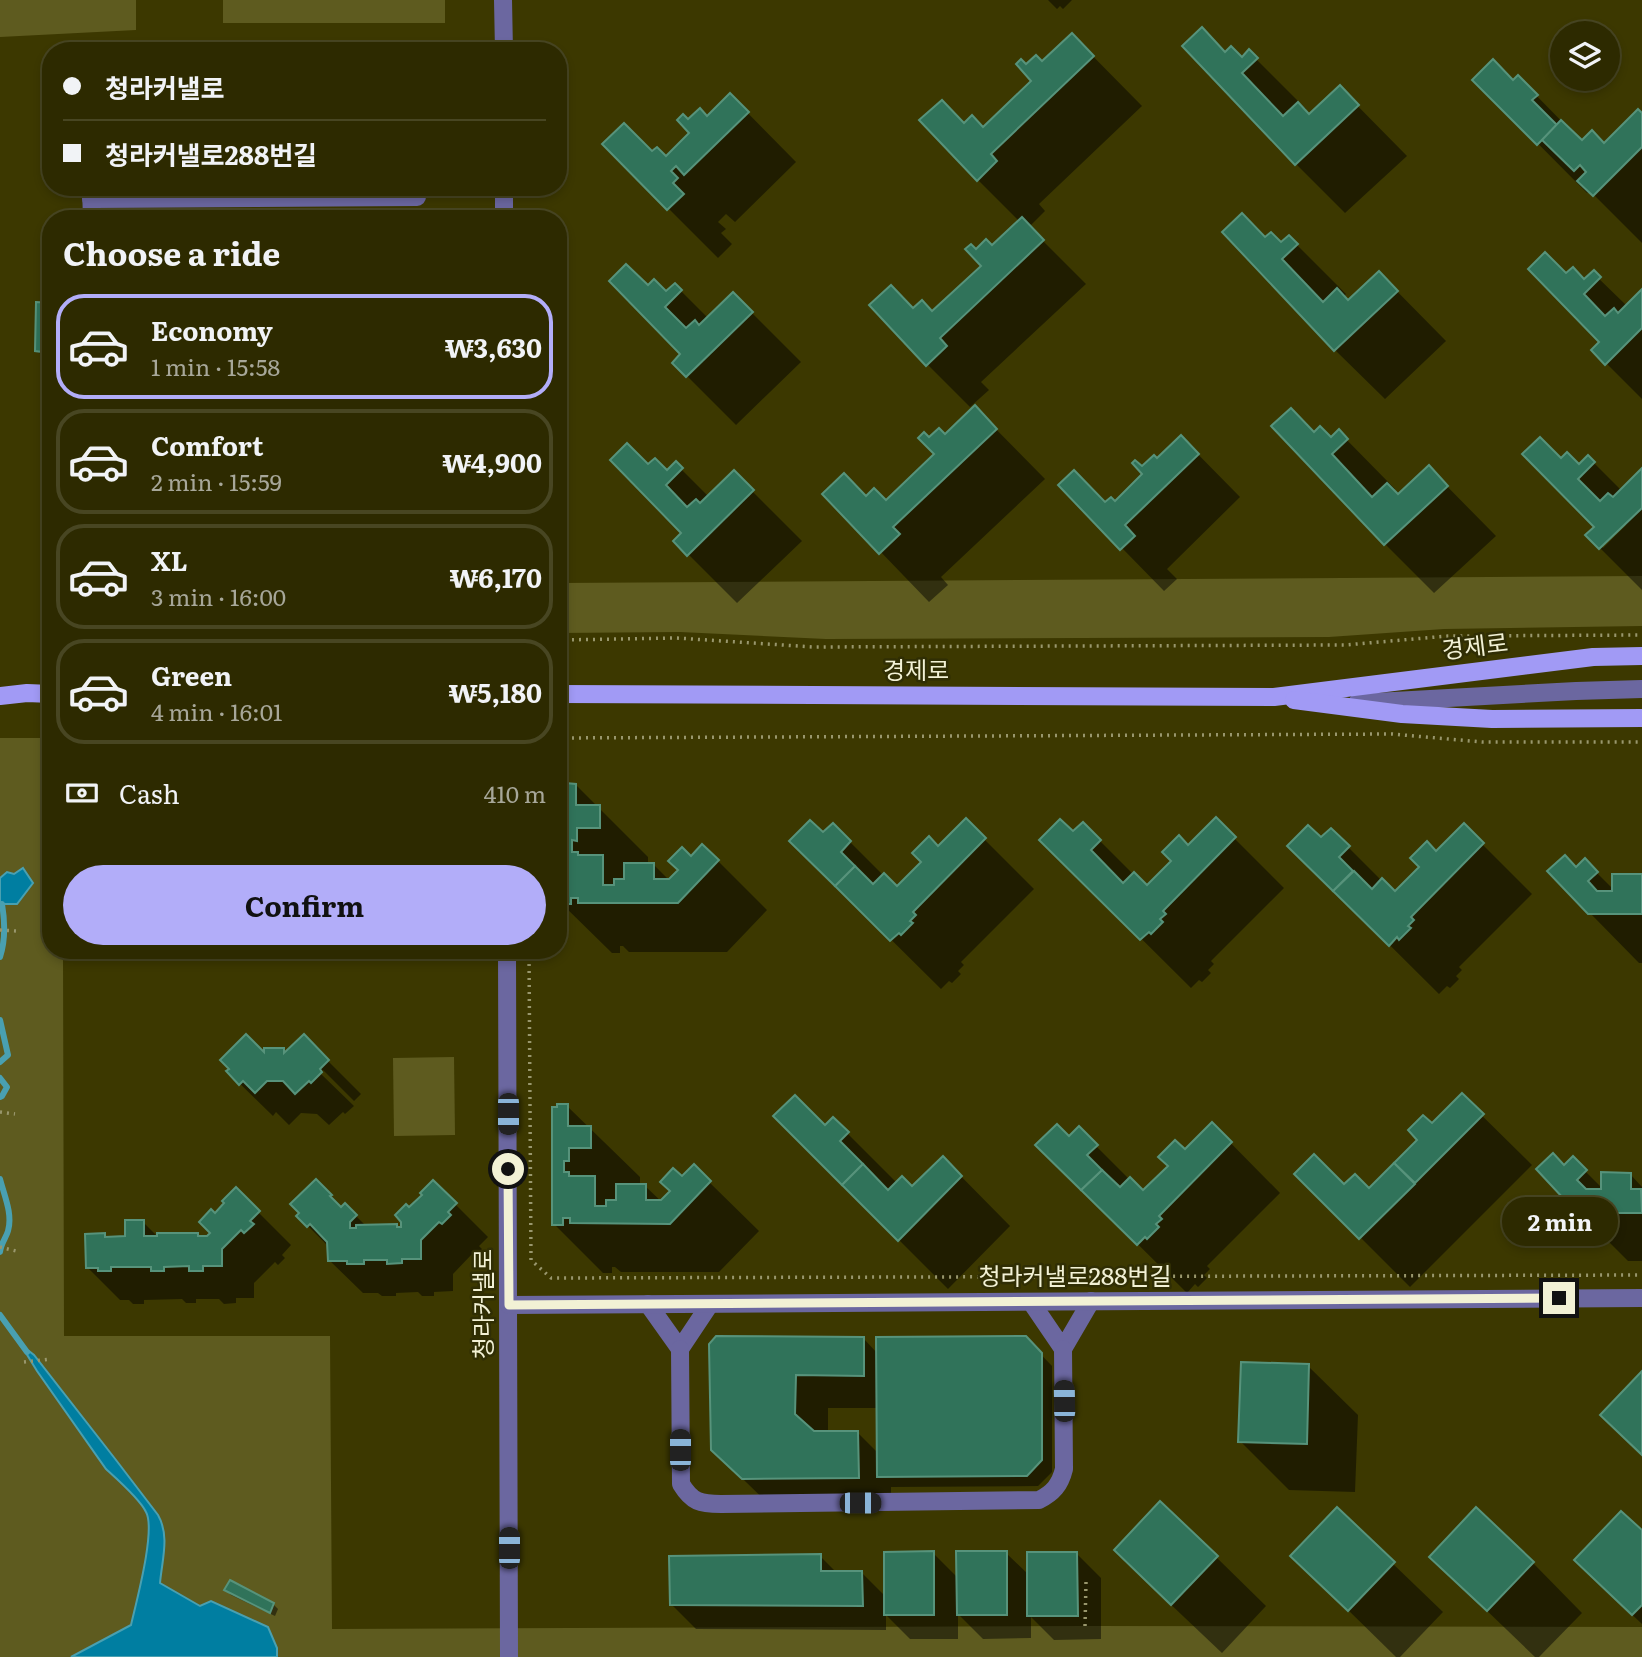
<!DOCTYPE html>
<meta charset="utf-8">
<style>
body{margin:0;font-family:Literata,"Noto Sans KR",serif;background:#35320a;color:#f1f3f6;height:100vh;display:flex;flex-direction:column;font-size:26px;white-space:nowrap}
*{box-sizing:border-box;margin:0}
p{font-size:23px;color:#a7a799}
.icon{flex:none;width:38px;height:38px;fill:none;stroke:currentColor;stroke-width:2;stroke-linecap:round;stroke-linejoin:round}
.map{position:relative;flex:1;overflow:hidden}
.details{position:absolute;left:42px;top:210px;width:525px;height:749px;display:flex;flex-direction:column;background:#2d2a00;border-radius:28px;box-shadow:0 4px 10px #0003,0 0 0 2px #484622}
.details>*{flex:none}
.hud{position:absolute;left:42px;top:42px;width:525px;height:154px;border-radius:28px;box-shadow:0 4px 10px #0003,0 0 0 2px #484622;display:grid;align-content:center;height:154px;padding:0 21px;background:#2d2a00}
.controls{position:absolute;left:1550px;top:21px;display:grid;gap:14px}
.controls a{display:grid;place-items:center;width:70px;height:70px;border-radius:50%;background:#2d2a00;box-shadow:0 4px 10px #0003,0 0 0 2px #484622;font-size:35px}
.end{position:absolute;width:32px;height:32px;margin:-16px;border:9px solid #f2f1d5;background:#111;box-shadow:0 0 0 4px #111}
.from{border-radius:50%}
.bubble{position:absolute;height:49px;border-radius:24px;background:#2d2a00;box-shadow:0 4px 10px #0003,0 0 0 2px #484622;font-size:23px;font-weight:700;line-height:49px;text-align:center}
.car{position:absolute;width:21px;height:42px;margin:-21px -10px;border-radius:9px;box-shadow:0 0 5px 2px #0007;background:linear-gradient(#222 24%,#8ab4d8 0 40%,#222 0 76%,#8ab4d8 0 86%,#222 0)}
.hud b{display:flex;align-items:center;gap:24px;height:66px;font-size:26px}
.hud b+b{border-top:2px solid #484622}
.hud i{width:18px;height:18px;background:#f1f3f6}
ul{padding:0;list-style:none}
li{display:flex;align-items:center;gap:21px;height:105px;margin:0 14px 10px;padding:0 7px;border:4px solid #484622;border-radius:28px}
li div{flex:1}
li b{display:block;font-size:26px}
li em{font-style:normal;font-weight:700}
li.selected{border-color:#b2adf9}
li>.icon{width:63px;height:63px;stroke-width:1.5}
h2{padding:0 21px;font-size:32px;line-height:84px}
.pay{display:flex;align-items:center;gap:18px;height:77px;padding:0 21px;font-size:26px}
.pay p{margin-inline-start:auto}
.primary-button{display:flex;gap:14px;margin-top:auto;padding:14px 21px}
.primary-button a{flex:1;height:80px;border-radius:42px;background:#b2adf9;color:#111;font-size:28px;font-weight:700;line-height:80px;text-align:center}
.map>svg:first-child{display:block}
</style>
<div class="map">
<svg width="1642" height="1657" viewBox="0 0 1642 1657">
<rect width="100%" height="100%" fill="#3c3800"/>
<!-- green -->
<g fill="#5e5b1f">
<path d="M0 0H136V30L0 37Z"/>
<rect x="223" y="0" width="222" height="23"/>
<path d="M1642 576V626L1444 629 1329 637 826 639 680 632 558 633V583Z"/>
<path d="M0 738H51V950H63L64 1336H330L332 1629 1085 1626 1642 1627V1657H0Z"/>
<path d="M454 1057 455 1135 394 1136 393 1058Z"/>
</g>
<!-- water -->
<g fill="#007ea1" stroke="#49a0b1" stroke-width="2">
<path d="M23 868 33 883 17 904H0V878L7 872 14 874Z"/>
<path d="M29 1351 34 1355 116 1460 158 1515C170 1536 162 1560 160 1583L200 1606 211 1601 268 1627 277 1648V1657H71L131 1625C136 1603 156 1530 146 1512 140 1499 117 1479 106 1469L37 1371 26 1353Z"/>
</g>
<!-- shadow -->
<g fill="#0007" fill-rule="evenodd">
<path d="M1048 0H1072L1063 9 1060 6 1057 9Z"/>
<path d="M1072 35 1142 106 1039 204 1045 211 1029 227 1086 284 981 382 989 390 970 407 927 364 914 310 933 313 983 266 992 248 1020 222 978 180 964 125 983 129 1034 81 1026 67 1042 63Z"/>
<path d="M1249 52 1306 109 1304 111 1309 116 1340 88 1407 156 1345 213 1296 164 1226 54 1242 59Z"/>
<path d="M1518 77 1582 142 1604 145 1642 115V243L1590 191 1587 193 1475 80 1513 82Z"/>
<path d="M730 95 796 162 735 222 726 214 718 222 726 229 721 233 732 244 718 258 604 144 652 154 666 158 692 133 688 122 707 118Z"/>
<path d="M1289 237 1346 294 1343 297 1348 302 1379 273 1446 341 1385 399 1335 350 1265 239 1281 244Z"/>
<path d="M1593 273 1627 306 1642 292V399L1593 350 1602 342 1566 276 1585 281Z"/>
<path d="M675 285 708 318 733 294 801 362 736 425 674 363 683 354 648 288 666 294Z"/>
<path d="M51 305V356H42L37 350Z"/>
<path d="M975 408 1045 479 941 577 948 585 929 602 825 494 867 498 886 502 936 454 929 440 945 436Z"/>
<path d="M1274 427 1315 434 1331 439 1339 432 1395 489 1393 491 1398 496 1429 468 1496 536 1434 593 1385 544Z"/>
<path d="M1181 437 1240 497 1167 569 1177 579 1164 591 1122 548 1106 504 1115 503 1145 474 1142 469 1157 461Z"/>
<path d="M1588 457 1622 491 1642 471V590L1587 535 1596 527 1561 460 1579 466ZM1624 523 1626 525 1603 548 1601 545Z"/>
<path d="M676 464 709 497 734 473 802 541 737 603 675 541 684 533 649 466 667 472Z"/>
<path d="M576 785 648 857V865H654L670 881 691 858 718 861 767 910 727 952H629L623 946H620V953H612L562 904Z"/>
<path d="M1216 820 1284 888 1211 961 1214 964 1208 970 1211 973 1202 982 1199 980 1191 988 1042 840 1073 834 1083 824 1147 888Z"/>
<path d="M966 821 1034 889 961 962 964 965 958 971 961 974 952 983 949 981 941 989 841 890 823 835 833 825 897 889Z"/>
<path d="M1464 826 1532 894 1459 967 1462 970 1456 976 1459 979 1450 988 1447 986 1439 994 1290 846 1321 840 1331 830 1395 894Z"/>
<path d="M1585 861 1614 890 1642 877V963H1639L1590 913 1576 869Z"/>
<path d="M378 950H395V952H380Z"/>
<path d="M304 1037 361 1094 354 1101 323 1070 320 1073 354 1106 345 1114 343 1112 329 1125 317 1114 301 1113 289 1125 276 1112 273 1116 228 1072 283 1049 287 1053Z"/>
<path d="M1462 1096 1532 1165 1410 1287 1297 1174 1369 1190Z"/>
<path d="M567 1106 640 1177V1186H645L662 1202 682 1178 709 1182 759 1231 719 1272H621L615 1267H612V1273H603L554 1224Z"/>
<path d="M775 1116 825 1127 833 1119 897 1183 912 1189 943 1158 1010 1226 948 1289Z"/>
<path d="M1212 1124 1280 1193 1207 1266 1210 1269 1204 1275 1207 1278 1198 1287 1195 1284 1187 1293 1038 1145 1069 1139 1079 1129 1143 1193Z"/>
<path d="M1573 1159 1602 1188 1630 1174 1642 1187V1261H1628L1578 1211 1565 1167Z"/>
<path d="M316 1181 342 1208 345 1205 366 1226H396L399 1229H403L409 1210 433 1182 488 1237 479 1246 482 1249 476 1255 473 1253 453 1274V1291L434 1292V1296H422L418 1292 396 1293V1296H382L378 1293H363L329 1260V1247L298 1216Z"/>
<path d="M236 1190 291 1245 282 1255 285 1258 278 1265 275 1262 254 1283V1298H236V1303L224 1304 219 1299H196V1303H186L182 1299 144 1300V1304H133L129 1300H120L87 1267 104 1235 107 1238H127L143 1222 159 1238 197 1234 200 1238H208L213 1233 215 1215Z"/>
<path d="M1025 1338 1052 1366V1472L1038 1486 891 1487V1510L776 1511 712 1449 711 1345 864 1339 878 1354ZM828 1408H879V1454L857 1432 828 1433Z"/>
<path d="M1308 1366 1358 1415 1355 1492 1289 1490 1240 1441Z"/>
<path d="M1161 1503 1266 1606 1222 1653 1165 1599Z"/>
<path d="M1337 1510 1443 1612 1400 1657H1396L1293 1556Z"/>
<path d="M1642 1533V1624L1626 1609Z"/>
<path d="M933 1553 958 1578 1006 1553 1029 1575 1076 1553 1101 1578V1639L1054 1640 1031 1617V1638L983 1639 958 1614V1639H910L886 1615V1630L696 1629 671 1604 820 1556 836 1572H861L886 1597Z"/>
<path d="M1431 1557 1533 1563 1582 1613 1539 1657H1535Z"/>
<path d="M226 1590 273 1604 278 1609 275 1616 231 1595Z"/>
</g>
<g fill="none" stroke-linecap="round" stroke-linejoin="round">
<!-- stream -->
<g stroke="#49a0b1" stroke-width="6">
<path d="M0 957C6 939 5 922 2 904"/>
<path d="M0 1020 8 1055 0 1062"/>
<path d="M0 1078 7 1087 2 1096 0 1097"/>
<path d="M0 1179C4 1195 13 1214 8 1231 6 1238 1 1243 0 1252"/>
<path d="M0 1315 27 1352"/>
</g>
</g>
<!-- building -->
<g fill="#30735a" stroke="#57937b" stroke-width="2">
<path d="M1202 27 1225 52 1231 46 1242 57 1249 49 1258 58 1242 73 1283 116 1298 102 1309 114 1340 85 1359 105 1295 165 1182 46Z"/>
<path d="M1072 33 1094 56 991 154 997 161 977 181 919 120 942 100 964 123 972 115 983 127 1031 81 1016 64 1021 59 1026 64 1036 55 1042 61Z"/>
<path d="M1493 59 1513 80 1518 75 1538 95 1532 100 1557 125 1537 145 1472 80Z"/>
<path d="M730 93 749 112 684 175 676 166 671 171 678 178 673 183 684 194 667 210 602 144 624 123 652 151 657 147 666 156 689 133 677 120 683 114 688 119 700 108 707 116Z"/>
<path d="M1638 109 1642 113V147L1593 196 1577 181 1586 172 1580 165 1574 171 1542 140 1561 120 1582 140 1592 130 1604 143Z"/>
<path d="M1242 213 1265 237 1271 232 1281 242 1289 235 1298 244 1282 259 1323 302 1337 288 1348 300 1379 271 1398 291 1334 351 1222 232Z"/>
<path d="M1022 217 1044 240 940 338 947 346 926 366 869 305 891 285 913 308 922 300 932 311 981 266 965 249 971 244 976 249 986 239 992 245Z"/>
<path d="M1545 252 1566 273 1573 267 1584 279 1594 270 1601 277 1584 294 1605 316 1614 308 1618 313 1642 289V328L1605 365 1591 350 1599 342 1528 269Z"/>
<path d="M626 264 648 285 654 279 666 291 675 283 682 290 665 307 686 328 695 320 699 325 733 292 753 312 686 377 672 363 680 354 609 281Z"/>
<path d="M36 302 51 303V353L35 351Z"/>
<path d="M975 405 997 429 893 527 900 534 879 554 822 494 844 473 866 496 874 488 886 500 934 454 918 438 924 432 929 437 939 428 945 434Z"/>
<path d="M1291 408 1314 432 1320 426 1331 437 1339 429 1348 439 1332 454 1372 497 1387 483 1398 494 1429 465 1448 486 1384 545 1271 426Z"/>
<path d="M1181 435 1199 454 1125 525 1135 536 1120 550 1058 485 1074 470 1105 502 1111 497 1115 501 1142 474 1132 463 1135 460 1142 466 1154 455 1157 458Z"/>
<path d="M1540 437 1561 458 1567 452 1579 464 1588 455 1595 462 1578 479 1600 501 1608 493 1613 497 1642 468V508L1599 549 1585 535 1594 527 1522 454Z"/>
<path d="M627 443 648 464 655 458 667 470 676 461 683 468 666 485 687 507 696 499 700 503 734 470 754 490 687 556 673 541 681 533 610 460Z"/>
<path d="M565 783 576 784V805H600V828H577V841L572 840V852H578V855H603V885H614V879H624V863H654V879H669L678 870 668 861 682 847 691 856 702 844 719 860 678 903H578V898H571V904H560L561 787H565Z"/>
<path d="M1216 817 1236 837 1163 911 1166 914 1160 919 1163 922 1151 934 1149 932 1140 940 1039 840 1060 819 1073 831 1083 822 1101 840 1091 850 1123 883 1134 872 1147 885 1171 861 1162 852 1179 835 1188 845Z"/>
<path d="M966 818 986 838 913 912 916 915 910 921 913 923 901 935 899 933 890 941 835 886 855 866 873 884 884 873 897 886 921 862 912 853 929 836 938 846Z"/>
<path d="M810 820 823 832 833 823 851 841 841 852 855 866 835 886 789 841Z"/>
<path d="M1464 823 1484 843 1411 917 1414 920 1408 926 1411 928 1399 940 1397 937 1389 946 1333 891 1354 871 1372 889 1382 878 1395 891 1419 867 1410 858 1427 841 1436 851Z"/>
<path d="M1308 825 1321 837 1331 828 1350 846 1339 857 1353 871 1333 891 1287 846Z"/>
<path d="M1565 855 1576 867 1585 858 1598 872 1588 881 1597 891H1612V874H1642V914H1588L1547 871Z"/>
<path d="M246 1034 264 1052V1048H284V1053L304 1034 329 1060 320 1069 322 1072 311 1083 309 1081 295 1094 283 1081H267L255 1093 243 1081 239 1085 226 1071 229 1069 220 1060Z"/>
<path d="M1462 1093 1484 1114 1415 1183 1394 1163 1417 1140 1408 1130 1423 1115 1432 1123Z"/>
<path d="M795 1095 825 1125 833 1117 849 1132 840 1141 863 1164 842 1185 773 1116Z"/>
<path d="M557 1104H568V1126H591V1148H569V1161H564V1172H569V1176H595V1206H606V1200H616V1184H646V1200H661L670 1191 660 1182 673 1168 682 1176 694 1164 711 1181 670 1224 570 1223V1218H563V1225H552V1107H557Z"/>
<path d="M1212 1122 1232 1142 1159 1216 1162 1219 1156 1224 1159 1227 1147 1239 1145 1237 1137 1245 1081 1190 1102 1170 1120 1187 1130 1177 1143 1190 1168 1166 1158 1157 1175 1140 1185 1149Z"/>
<path d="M1057 1124 1069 1136 1079 1126 1098 1145 1087 1155 1102 1170 1081 1190 1035 1145Z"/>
<path d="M1553 1153 1564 1165 1573 1156 1587 1170 1577 1180 1586 1189H1601V1172L1631 1173V1189H1641L1642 1213H1577L1536 1169Z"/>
<path d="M1314 1154 1344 1184 1355 1174 1369 1188 1394 1163 1415 1184 1359 1239 1294 1174Z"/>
<path d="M943 1156 962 1176 898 1241 842 1185 863 1164 888 1190 902 1176 912 1186Z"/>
<path d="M316 1179 332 1195 330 1196 341 1207 345 1203 357 1215 350 1222V1228H356V1225L397 1224V1227H401V1222L395 1215 406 1204 409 1207 422 1195 420 1193 433 1180 457 1203 448 1212 451 1215 442 1224 439 1222 421 1240V1259H402V1263L387 1264V1260H364V1264H347V1261H328L327 1242 310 1224 307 1227 296 1216 299 1213 290 1204Z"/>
<path d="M236 1187 260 1211 250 1221 254 1224 244 1233 241 1230 222 1249V1266H203V1271H189V1266L164 1267V1271H151V1267H111V1271H98V1268H86L85 1234 105 1233V1237L125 1236V1220H144V1236H157V1233H198V1236H207L210 1233 199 1222 211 1209 215 1213 224 1203 222 1201Z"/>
<path d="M716 1336 864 1337V1376L796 1375 795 1414 814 1431H858L859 1478 742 1479 711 1450 709 1344Z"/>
<path d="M1026 1336 1042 1353V1460L1027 1476 877 1477 876 1337Z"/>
<path d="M1241 1362 1309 1364 1307 1444 1238 1442Z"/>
<path d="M1642 1371V1455L1600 1415Z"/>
<path d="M1160 1501 1218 1556 1171 1605 1114 1550Z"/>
<path d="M1337 1507 1395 1562 1348 1611 1290 1556Z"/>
<path d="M1476 1507 1534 1562 1487 1611 1429 1557Z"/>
<path d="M1621 1511 1642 1530V1605L1632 1615 1574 1560Z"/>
<path d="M934 1551V1615H884V1552Z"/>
<path d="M956 1551H1007V1615H957Z"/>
<path d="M1027 1552H1077L1078 1616H1027Z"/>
<path d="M821 1554V1571H862L863 1606 670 1605 669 1556Z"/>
<path d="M230 1580 274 1603 270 1613 224 1590Z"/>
</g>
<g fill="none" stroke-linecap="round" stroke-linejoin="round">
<!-- path -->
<g stroke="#99976d" stroke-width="3.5" stroke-dasharray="2 5" stroke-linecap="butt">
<path d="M558 640 677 638 813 647 1345 645 1448 636 1642 635"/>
<path d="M558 738 1392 734 1482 742H1642"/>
<path d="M0 930 16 931"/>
<path d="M529 950 531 1260 551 1278 1642 1275"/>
<path d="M0 1112 15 1114"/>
<path d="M0 1247 16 1251"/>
<path d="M24 1362 51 1359"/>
<path d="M1085 1626 1086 1582"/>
</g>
<!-- minor -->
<g stroke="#6b67a0" stroke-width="18">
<path d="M387 51H504L503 0"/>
<path d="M91 187 92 219"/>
<path d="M504 187V219"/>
<path d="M91 199 417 197V187"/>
<path d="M1357 703 1576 691 1642 689"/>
<path d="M507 950 509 1657"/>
<path d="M1031 1302 1063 1349 1091 1301"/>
<path d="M648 1304 680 1349 710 1304"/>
<path d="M509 1305 1642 1298"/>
<path d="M680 1349 681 1484C692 1502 700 1504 721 1504L1039 1500C1053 1493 1060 1485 1064 1469L1063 1349"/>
</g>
<!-- major -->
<g stroke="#a19af5" stroke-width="18">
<path d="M558 694 1274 697 1593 657 1642 656"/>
<path d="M0 696 27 693 51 694"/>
<path d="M1294 700 1402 714 1492 719 1642 718"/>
</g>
</g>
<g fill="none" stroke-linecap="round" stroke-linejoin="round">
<!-- route -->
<path stroke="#f2f1d5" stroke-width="9" d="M508 1169 509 1305 1559 1298"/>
</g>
<g text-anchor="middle" stroke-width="5" stroke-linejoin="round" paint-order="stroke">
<!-- street labels -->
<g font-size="24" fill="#f2f1d5" stroke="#302e04">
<text transform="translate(1475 647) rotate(-7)" y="8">경제로</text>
<text x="916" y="679">경제로</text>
<text x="1075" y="1285">청라커낼로288번길</text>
<text transform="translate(484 1304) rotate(-90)" y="8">청라커낼로</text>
</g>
</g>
</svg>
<div class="controls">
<a><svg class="icon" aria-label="layers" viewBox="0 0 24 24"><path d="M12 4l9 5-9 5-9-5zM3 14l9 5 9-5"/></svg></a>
</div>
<i class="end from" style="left:508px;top:1169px"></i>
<i class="end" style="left:1559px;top:1298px"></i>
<div class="bubble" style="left:1502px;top:1197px;width:116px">2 min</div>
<i class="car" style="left:508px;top:1114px;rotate:180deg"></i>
<i class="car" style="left:1064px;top:1401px;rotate:359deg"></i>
<i class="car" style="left:680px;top:1450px;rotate:0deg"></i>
<i class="car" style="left:860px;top:1503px;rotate:90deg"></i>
<i class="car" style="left:509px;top:1548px;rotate:0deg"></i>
<div class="hud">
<b><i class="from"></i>청라커낼로</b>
<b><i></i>청라커낼로288번길</b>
</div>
<section class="details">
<h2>Choose a ride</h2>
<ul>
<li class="selected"><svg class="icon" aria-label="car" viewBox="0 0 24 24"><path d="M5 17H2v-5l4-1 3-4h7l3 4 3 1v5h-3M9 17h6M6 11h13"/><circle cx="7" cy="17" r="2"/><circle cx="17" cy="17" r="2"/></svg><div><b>Economy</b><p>1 min · 15:58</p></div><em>₩3,630</em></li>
<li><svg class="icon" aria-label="car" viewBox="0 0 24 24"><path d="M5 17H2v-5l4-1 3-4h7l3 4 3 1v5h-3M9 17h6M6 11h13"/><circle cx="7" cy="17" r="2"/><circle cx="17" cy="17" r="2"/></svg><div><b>Comfort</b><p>2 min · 15:59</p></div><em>₩4,900</em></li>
<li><svg class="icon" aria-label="car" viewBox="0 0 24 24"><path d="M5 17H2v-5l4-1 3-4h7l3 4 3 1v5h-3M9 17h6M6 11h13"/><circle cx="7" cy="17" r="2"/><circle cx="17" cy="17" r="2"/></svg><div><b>XL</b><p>3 min · 16:00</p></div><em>₩6,170</em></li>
<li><svg class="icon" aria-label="car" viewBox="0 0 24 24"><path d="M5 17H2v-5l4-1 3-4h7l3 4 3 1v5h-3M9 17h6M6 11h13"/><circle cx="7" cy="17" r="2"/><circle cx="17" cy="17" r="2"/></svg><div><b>Green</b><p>4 min · 16:01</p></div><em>₩5,180</em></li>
</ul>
<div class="pay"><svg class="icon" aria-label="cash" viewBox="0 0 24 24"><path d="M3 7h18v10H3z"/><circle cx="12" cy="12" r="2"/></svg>Cash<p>410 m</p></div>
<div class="primary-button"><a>Confirm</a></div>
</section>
</div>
